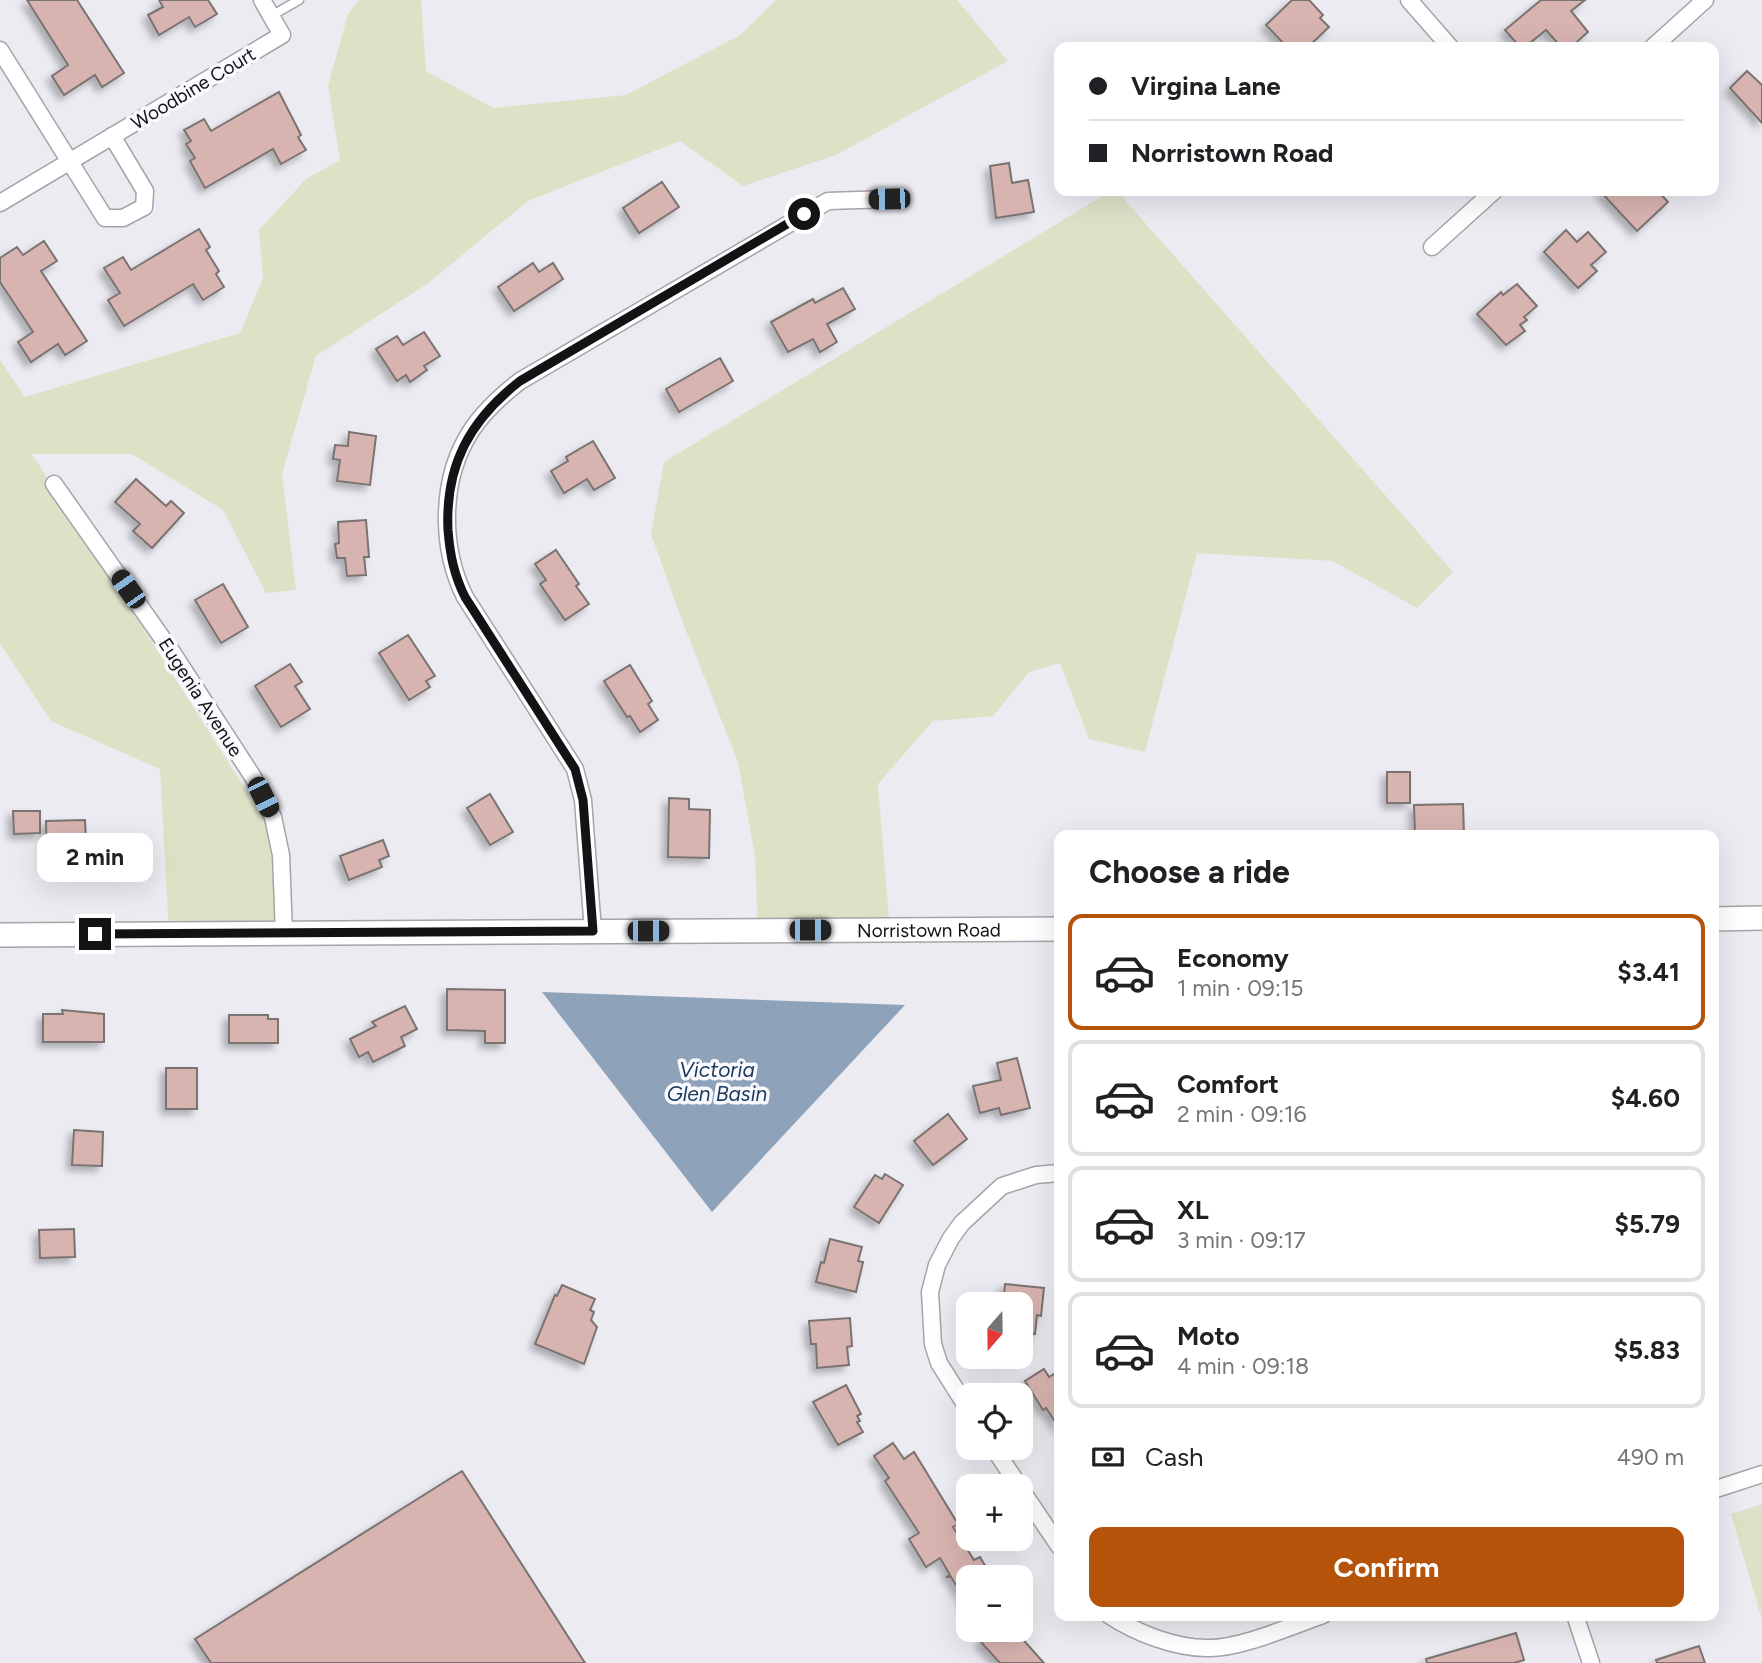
<!DOCTYPE html>
<meta charset="utf-8">
<style>
body{margin:0;font-family:Figtree,sans-serif;background:#f6f6f6;color:#202124;height:100vh;display:flex;flex-direction:column;font-size:26px;white-space:nowrap}
*{box-sizing:border-box;margin:0}
p{font-size:23px;color:#757577}
.icon{flex:none;width:38px;height:38px;fill:none;stroke:currentColor;stroke-width:2;stroke-linecap:round;stroke-linejoin:round}
.map{position:relative;flex:1;overflow:hidden}
.panel{position:absolute;left:1054px;top:830px;width:665px;height:791px;display:flex;flex-direction:column;background:#fff;border-radius:14px;box-shadow:0 7px 28px #0002}
.panel>*{flex:none}
.banner{position:absolute;left:1054px;top:42px;width:665px;height:154px;border-radius:14px;box-shadow:0 7px 28px #0002;display:grid;align-content:center;height:154px;padding:0 35px;background:#fff}
.needle{width:46px;rotate:200deg}
.controls{position:absolute;left:956px;top:1292px;display:grid;gap:14px}
.controls a{display:grid;place-items:center;width:77px;height:77px;border-radius:14px;background:#fff;box-shadow:0 7px 28px #0002;font-size:35px}
.end{position:absolute;width:32px;height:32px;margin:-16px;border:9px solid #131315;background:#fff;box-shadow:0 0 0 4px #fff}
.from{border-radius:50%}
.bubble{position:absolute;height:49px;border-radius:14px;background:#fff;box-shadow:0 7px 28px #0002;font-size:23px;font-weight:700;line-height:49px;text-align:center}
.car{position:absolute;width:21px;height:42px;margin:-21px -10px;border-radius:9px;box-shadow:0 0 5px 2px #0007;background:linear-gradient(#222 24%,#8ab4d8 0 40%,#222 0 76%,#8ab4d8 0 86%,#222 0)}
.banner b{display:flex;align-items:center;gap:24px;height:66px;font-size:26px}
.banner b+b{border-top:2px solid #e0e0e0}
.banner i{width:18px;height:18px;background:#202124}
ul{padding:0;list-style:none}
li{display:flex;align-items:center;gap:21px;height:116px;margin:0 14px 10px;padding:0 21px;border:4px solid #e0e0e0;border-radius:14px}
li div{flex:1}
li b{display:block;font-size:26px}
li em{font-style:normal;font-weight:700}
li.active{border-color:#b45309}
li>.icon{width:63px;height:63px;stroke-width:1.5}
h2{padding:0 35px;font-size:32px;line-height:84px}
.pay{display:flex;align-items:center;gap:18px;height:77px;padding:0 35px;font-size:26px}
.pay p{margin-inline-start:auto}
.button{display:flex;gap:14px;margin-top:auto;padding:14px 35px}
.button a{flex:1;height:80px;border-radius:14px;background:#b45309;color:#fff;font-size:28px;font-weight:700;line-height:80px;text-align:center}
.map>svg:first-child{display:block}
</style>
<div class="map">
<svg width="1762" height="1663" viewBox="0 0 1762 1663">
<defs>
<filter id="shadow"><feDropShadow dx="-5" dy="5" stdDeviation="3.5" flood-color="#0004"/></filter>
</defs>
<rect width="100%" height="100%" fill="#ecebf2"/>
<!-- green -->
<g fill="#dfe1c7">
<path d="M359 0H421L426 71 493 108 626 95 740 35 776 0H957L1008 61 836 155 743 186 680 141 528 201 427 284 316 356 282 474 296 590 266 593 223 510 132 454H32L278 840 274 934H169L160 769 51 721 0 643V360L25 397 240 333 263 278 259 230 306 179 340 160 328 86 348 14Z"/>
<path d="M1111 191H1117L1453 572 1417 608 1333 561 1197 553 1145 752 1089 739 1060 663 1029 672 993 716 933 721 878 784 890 930H758L755 856 738 762 681 618 651 534 664 462Z"/>
<path d="M1762 1504V1620L1731 1514Z"/>
</g>
<!-- water -->
<path fill="#8ea2ba" d="M542 992 905 1005 712 1212Z"/>
<!-- building -->
<g fill="#d8b4b0" stroke="#7a7372" stroke-width="2" filter="url(#shadow)">
<path d="M27 0H77L124 73 102 87 95 75 64 95 52 76 68 65Z"/>
<path d="M159 0H208L217 14 195 27 189 17 159 35 148 15 163 7Z"/>
<path d="M1292 0H1309L1323 15 1320 18 1329 27 1308 47H1287L1266 25Z"/>
<path d="M1541 0H1585L1571 11 1588 32 1571 47H1561L1546 30 1525 47H1520L1505 30Z"/>
<path d="M1747 71 1762 85V123L1730 88Z"/>
<path d="M279 92 301 135 298 137 306 150 281 164 273 149 205 188 190 161 195 158 186 144 191 141 184 130 204 119 211 131Z"/>
<path d="M1009 163 1012 183 1028 180 1034 212 996 218 990 166Z"/>
<path d="M662 182 679 207 639 233 623 208Z"/>
<path d="M1600 191H1658L1668 202 1637 231Z"/>
<path d="M199 229 210 247 206 250 219 271 216 274 224 287 203 300 193 284 124 326 108 300 120 293 104 268 123 257 131 270Z"/>
<path d="M1566 230 1577 242 1588 232 1606 252 1591 265 1597 271 1578 288 1544 252Z"/>
<path d="M44 241 57 261 41 271 87 341 65 355 58 344 31 362 18 342 33 332 0 282V258L17 247 23 255Z"/>
<path d="M533 263 539 272 553 263 563 279 514 311 498 287Z"/>
<path d="M1517 284 1537 306 1524 317 1527 320 1520 325 1525 331 1506 345 1477 314 1501 292 1503 295Z"/>
<path d="M843 288 855 309 827 324 837 342 820 352 813 339 788 352 771 322 813 299 815 303Z"/>
<path d="M424 332 440 356 424 366 427 370 410 382 406 375 397 381 376 349 397 336 403 345Z"/>
<path d="M720 358 733 381 679 412 666 389Z"/>
<path d="M349 432 376 436 370 485 337 481 340 460 333 459 335 445 348 446Z"/>
<path d="M593 441 615 478 594 490 587 479 564 493 551 471 568 461 566 457Z"/>
<path d="M136 479 166 506 171 501 184 513 152 548 133 531 140 524 115 502Z"/>
<path d="M366 520 369 557H364L366 575 347 576 345 558H337L335 544 339 543 338 522Z"/>
<path d="M556 550 579 584 576 586 589 604 565 620 540 584 546 580 535 564Z"/>
<path d="M223 584 248 627 221 643 195 600Z"/>
<path d="M408 635 435 676 426 681 430 687 409 700 379 653Z"/>
<path d="M290 664 302 682 295 686 310 709 281 727 255 686Z"/>
<path d="M630 665 652 701 648 704 658 720 640 732 630 716 627 717 604 681Z"/>
<rect x="1387" y="772" width="23" height="31"/>
<path d="M490 794 513 832 490 845 467 808Z"/>
<path d="M669 798 689 799V809L710 810 709 858 668 857Z"/>
<path d="M1463 804 1464 835H1415L1414 805Z"/>
<path d="M13 811H40V833L14 834Z"/>
<path d="M85 820 87 861 47 863 46 821Z"/>
<path d="M383 840 389 856 379 860 382 867 349 880 340 856Z"/>
<path d="M447 989 505 990V1043H485V1031L447 1030Z"/>
<path d="M405 1006 417 1029 401 1037 405 1046 373 1062 368 1052 359 1057 350 1039 376 1026 372 1022Z"/>
<path d="M62 1010 104 1014V1042H43V1014H63Z"/>
<path d="M229 1015H268V1019H278V1043H229Z"/>
<path d="M1017 1058 1030 1108 1001 1115 999 1108 980 1113 973 1086 1001 1080 997 1063Z"/>
<rect x="166" y="1068" width="31" height="41"/>
<path d="M948 1114 967 1139 933 1165 914 1141Z"/>
<path d="M74 1130 103 1132 102 1166 72 1165Z"/>
<path d="M885 1174 903 1185 879 1223 854 1207 875 1175 882 1179Z"/>
<path d="M74 1229 75 1257 40 1258 39 1230Z"/>
<path d="M830 1239 862 1247 858 1261 863 1262 856 1292 816 1282 821 1262 824 1263Z"/>
<path d="M1005 1284 1044 1288 1041 1316 1037 1315 1035 1334 1020 1332V1304H1003Z"/>
<path d="M562 1285 595 1299 590 1310 594 1312 591 1320 597 1327 584 1364 535 1344 555 1295 557 1296Z"/>
<path d="M850 1318 852 1346 847 1347 849 1365 817 1368 816 1344H811L809 1321Z"/>
<path d="M1044 1369 1049 1377 1059 1371V1428L1046 1408 1043 1410 1025 1381Z"/>
<path d="M846 1385 861 1414 857 1416 860 1421 857 1422 863 1432 838 1445 813 1402Z"/>
<path d="M893 1443 904 1459 914 1452 958 1524 953 1527 974 1560 980 1557 992 1577H968V1605L951 1577H946L950 1575 940 1558 926 1567 909 1539 919 1533 885 1481 889 1478 874 1456Z"/>
<path d="M462 1471 585 1663H211L195 1639Z"/>
<path d="M994 1629H1003L1012 1640 1018 1634 1044 1663H1000L980 1641Z"/>
<path d="M1516 1633 1524 1660 1514 1663H1427L1426 1659Z"/>
<path d="M1699 1646 1705 1663H1657L1656 1660Z"/>
</g>
<g fill="none" stroke-linecap="round" stroke-linejoin="round">
<!-- service casing -->
<g stroke="#a4a4aa" stroke-width="11">
<path id="service" d="M271 16 299 0"/>
</g>
<!-- minor casing -->
<g stroke="#a4a4aa" stroke-width="19">
<g id="minor">
<path d="M1409 0 1450 47"/>
<path d="M1653 47 1705 0"/>
<path d="M0 50 105 218H123L144 207 145 191 112 136"/>
<path d="M0 203 282 35 262 0"/>
<path d="M1432 247 1494 191"/>
<path d="M54 484 172 652 253 777 273 817 281 855 284 934"/>
<path d="M593 931 583 800 575 769 465 597C440 547 440 479 471 431 484 411 502 395 520 381L828 201 889 199"/>
<path d="M968 1409 939 1363 933 1344 930 1292 937 1265 951 1238 962 1223 1002 1186 1036 1175 1059 1173"/>
<path d="M993 1447 1019 1486"/>
<path d="M1020 1488 1059 1546"/>
<path d="M1713 1490 1762 1474"/>
<path d="M1109 1615C1136 1633 1175 1648 1207 1648 1240 1649 1291 1626 1323 1615"/>
<path d="M1575 1615 1591 1663"/>
</g>
</g>
<!-- secondary casing -->
<g stroke="#a4a4aa" stroke-width="26">
<g id="secondary">
<path d="M1713 919 1762 918"/>
<path id="s1" d="M0 935 1059 929"/>
</g>
</g>
<!-- service -->
<use href="#service" stroke="#fff" stroke-width="8"/>
<!-- minor -->
<use href="#minor" stroke="#fff" stroke-width="16"/>
<!-- secondary -->
<use href="#secondary" stroke="#fff" stroke-width="23"/>
</g>
<g fill="none" stroke-linecap="round" stroke-linejoin="round">
<!-- route -->
<path stroke="#131315" stroke-width="9" d="M95 934 593 931 583 800 575 769 465 597C454 575 450 555 448 530 445 465 470 420 520 381L804 214"/>
</g>
<g text-anchor="middle" stroke-width="7" stroke-linejoin="round" paint-order="stroke">
<!-- street labels -->
<g font-size="19" fill="#131315" stroke="#f9f9fe">
<text transform="translate(193 88) rotate(-31)" y="7">Woodbine Court</text>
<text transform="translate(201 697) rotate(57)" y="7">Eugenia Avenue</text>
<text dy="7" stroke="none"><textPath href="#s1" startOffset="929">Norristown Road</textPath></text>
</g>
<!-- water labels -->
<g font-size="21" font-style="italic" fill="#19385b" stroke="#f9f9fe">
<text x="717" y="1077">Victoria<tspan x="717" dy="24">Glen Basin</tspan></text>
</g>
</g>
</svg>
<div class="controls">
<a><svg class="needle" viewBox="-14 -14 28 28"><path d="M0-13l5 13h-10z" fill="#e53935"/><path d="M0 13l5-13h-10z" fill="#757577"/></svg></a>
<a><svg class="icon" aria-label="locate" viewBox="0 0 24 24"><circle cx="12" cy="12" r="6"/><path d="M12 2v4M12 18v4M2 12h4M18 12h4"/></svg></a>
<a>+</a>
<a>−</a>
</div>
<i class="end from" style="left:804px;top:214px"></i>
<i class="end" style="left:95px;top:934px"></i>
<div class="bubble" style="left:37px;top:833px;width:116px">2 min</div>
<i class="car" style="left:889px;top:199px;rotate:269deg"></i>
<i class="car" style="left:128px;top:589px;rotate:325deg"></i>
<i class="car" style="left:263px;top:797px;rotate:153deg"></i>
<i class="car" style="left:810px;top:930px;rotate:90deg"></i>
<i class="car" style="left:648px;top:931px;rotate:90deg"></i>
<div class="banner">
<b><i class="from"></i>Virgina Lane</b>
<b><i></i>Norristown Road</b>
</div>
<section class="panel">
<h2>Choose a ride</h2>
<ul>
<li class="active"><svg class="icon" aria-label="car" viewBox="0 0 24 24"><path d="M5 17H2v-5l4-1 3-4h7l3 4 3 1v5h-3M9 17h6M6 11h13"/><circle cx="7" cy="17" r="2"/><circle cx="17" cy="17" r="2"/></svg><div><b>Economy</b><p>1 min · 09:15</p></div><em>$3.41</em></li>
<li><svg class="icon" aria-label="car" viewBox="0 0 24 24"><path d="M5 17H2v-5l4-1 3-4h7l3 4 3 1v5h-3M9 17h6M6 11h13"/><circle cx="7" cy="17" r="2"/><circle cx="17" cy="17" r="2"/></svg><div><b>Comfort</b><p>2 min · 09:16</p></div><em>$4.60</em></li>
<li><svg class="icon" aria-label="car" viewBox="0 0 24 24"><path d="M5 17H2v-5l4-1 3-4h7l3 4 3 1v5h-3M9 17h6M6 11h13"/><circle cx="7" cy="17" r="2"/><circle cx="17" cy="17" r="2"/></svg><div><b>XL</b><p>3 min · 09:17</p></div><em>$5.79</em></li>
<li><svg class="icon" aria-label="car" viewBox="0 0 24 24"><path d="M5 17H2v-5l4-1 3-4h7l3 4 3 1v5h-3M9 17h6M6 11h13"/><circle cx="7" cy="17" r="2"/><circle cx="17" cy="17" r="2"/></svg><div><b>Moto</b><p>4 min · 09:18</p></div><em>$5.83</em></li>
</ul>
<div class="pay"><svg class="icon" aria-label="cash" viewBox="0 0 24 24"><path d="M3 7h18v10H3z"/><circle cx="12" cy="12" r="2"/></svg>Cash<p>490 m</p></div>
<div class="button"><a>Confirm</a></div>
</section>
</div>
